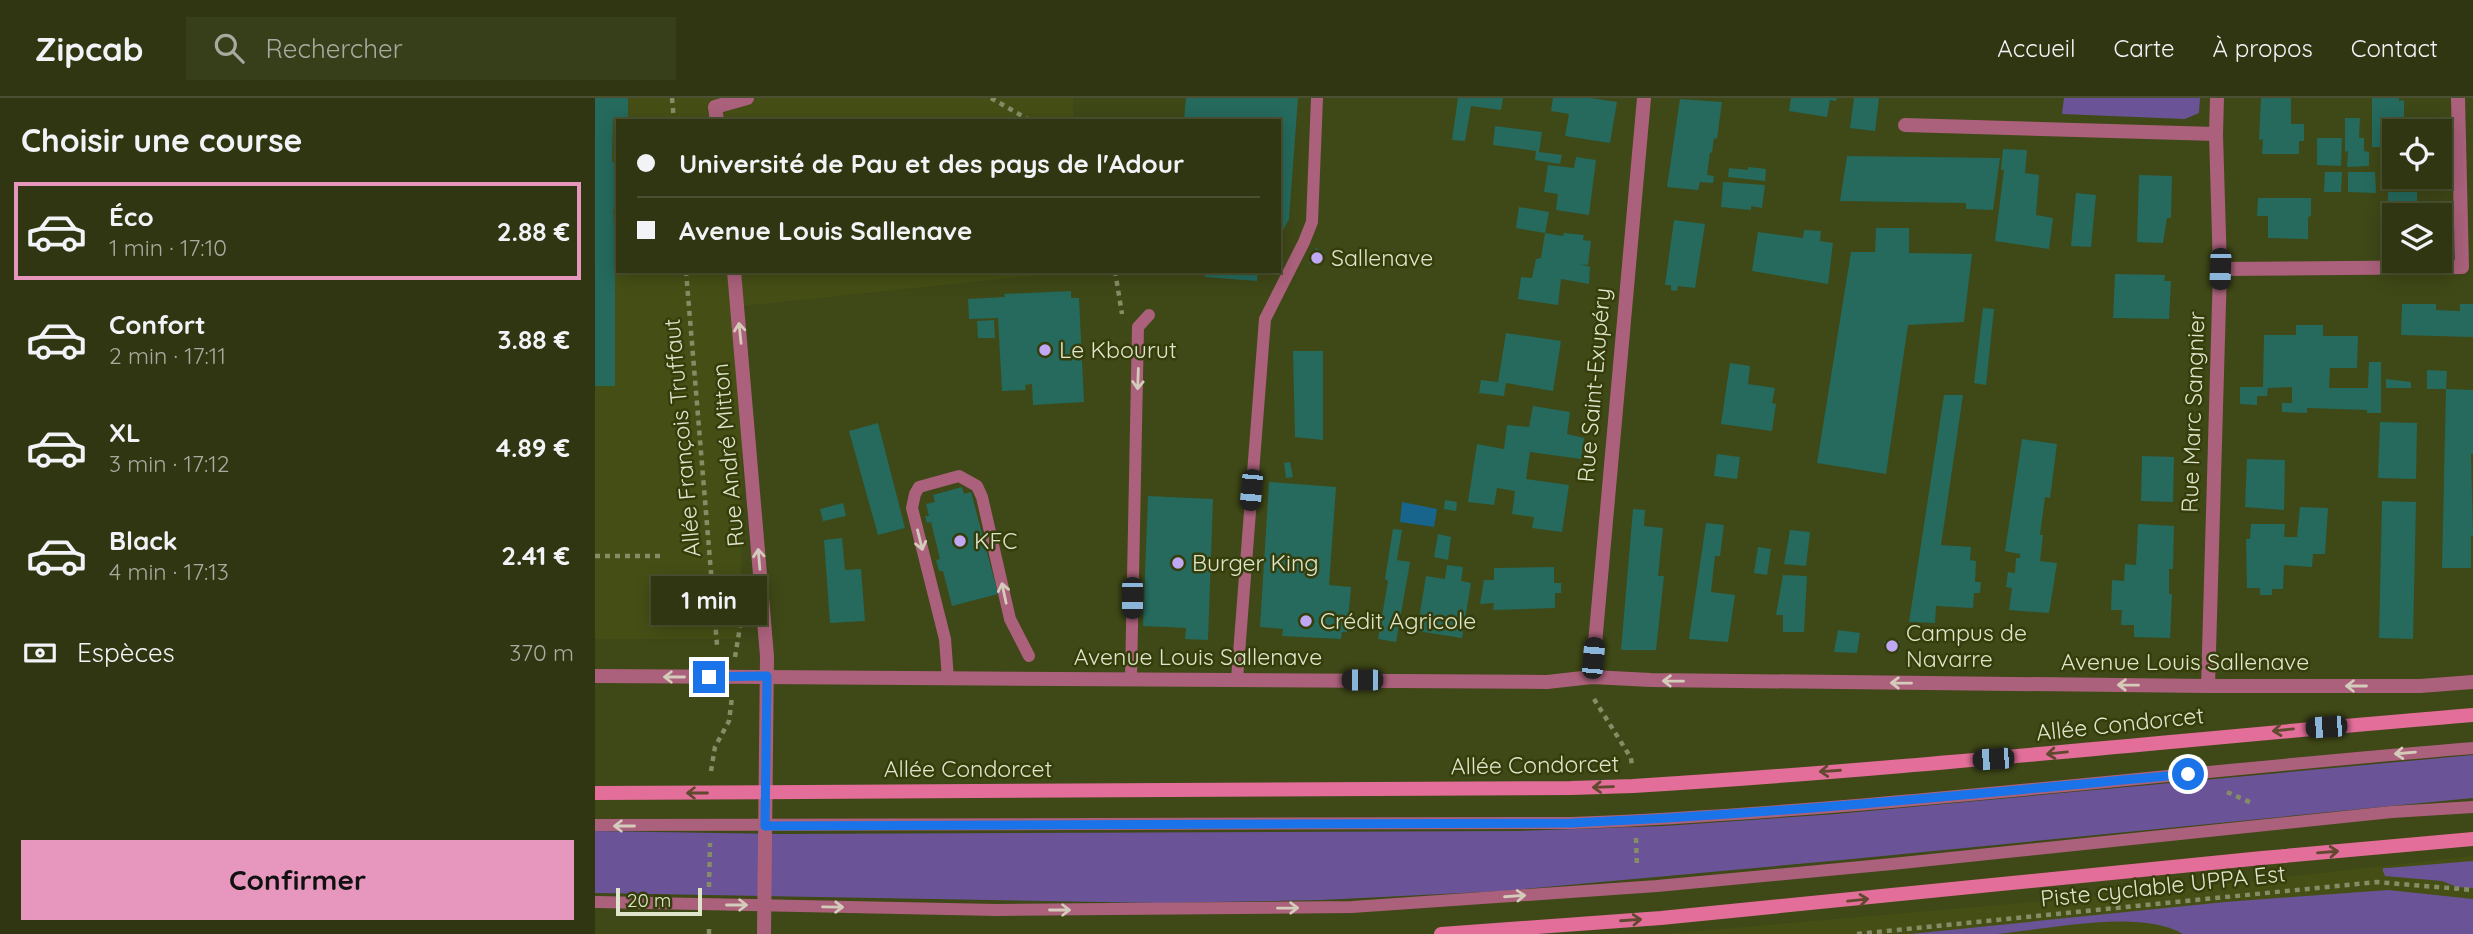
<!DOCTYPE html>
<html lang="fr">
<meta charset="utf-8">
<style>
body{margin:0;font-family:Quicksand,sans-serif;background:#373e1a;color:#f1f3f6;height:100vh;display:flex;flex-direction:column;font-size:26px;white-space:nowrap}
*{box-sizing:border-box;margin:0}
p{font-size:23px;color:#a7ab9f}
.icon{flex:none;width:38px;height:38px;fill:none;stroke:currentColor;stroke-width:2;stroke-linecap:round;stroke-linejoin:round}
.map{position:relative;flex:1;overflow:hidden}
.panel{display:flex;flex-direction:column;background:#2f3611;width:595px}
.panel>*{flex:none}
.banner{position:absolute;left:21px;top:21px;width:665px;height:154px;border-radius:0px;box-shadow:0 4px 18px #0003,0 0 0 2px #4a5031;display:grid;align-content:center;height:154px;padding:0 21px;background:#2f3611}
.fabs{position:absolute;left:1787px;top:21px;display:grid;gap:14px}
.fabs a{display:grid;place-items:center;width:70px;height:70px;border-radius:0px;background:#2f3611;box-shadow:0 4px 18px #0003,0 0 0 2px #4a5031;font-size:35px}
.scale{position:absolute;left:21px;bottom:18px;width:86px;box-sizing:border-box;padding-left:7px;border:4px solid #dee5cb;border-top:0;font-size:19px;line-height:24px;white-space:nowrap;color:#dee5cb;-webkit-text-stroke:5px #353d0b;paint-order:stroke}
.end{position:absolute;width:32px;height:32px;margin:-16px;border:9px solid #1a73e8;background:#fff;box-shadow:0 0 0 4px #fff}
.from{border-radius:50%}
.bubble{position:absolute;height:49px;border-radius:0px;background:#2f3611;box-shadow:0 4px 18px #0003,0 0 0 2px #4a5031;font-size:23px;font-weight:800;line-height:49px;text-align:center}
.car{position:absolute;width:21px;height:42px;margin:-21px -10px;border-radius:9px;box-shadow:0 0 5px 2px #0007;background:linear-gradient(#222 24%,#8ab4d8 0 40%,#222 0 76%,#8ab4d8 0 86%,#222 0)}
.banner b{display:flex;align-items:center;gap:24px;height:66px;font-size:26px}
.banner b+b{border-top:2px solid #4a5031}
.banner i{width:18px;height:18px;background:#f1f3f6}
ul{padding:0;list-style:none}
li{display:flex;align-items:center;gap:21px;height:98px;margin:0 14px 10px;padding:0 7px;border:4px solid transparent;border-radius:0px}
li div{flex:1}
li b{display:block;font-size:26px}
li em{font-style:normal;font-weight:800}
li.on{border-color:#e797bd}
li>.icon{width:63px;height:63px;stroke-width:1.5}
h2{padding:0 21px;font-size:32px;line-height:84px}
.pay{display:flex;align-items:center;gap:18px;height:77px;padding:0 21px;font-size:26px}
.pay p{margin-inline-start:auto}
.cta{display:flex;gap:14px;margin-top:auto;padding:14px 21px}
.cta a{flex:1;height:80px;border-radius:0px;background:#e797bd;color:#111;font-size:28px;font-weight:800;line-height:80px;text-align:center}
header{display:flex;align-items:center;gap:42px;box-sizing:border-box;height:98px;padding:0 35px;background:#2f3611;border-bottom:2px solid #4a5031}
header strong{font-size:33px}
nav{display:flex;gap:38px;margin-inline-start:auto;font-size:24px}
.search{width:490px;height:63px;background:#373e1a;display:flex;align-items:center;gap:18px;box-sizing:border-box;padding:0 24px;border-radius:0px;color:#a7ab9f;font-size:26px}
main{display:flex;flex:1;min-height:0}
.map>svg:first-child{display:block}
</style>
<header>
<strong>Zipcab</strong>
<div class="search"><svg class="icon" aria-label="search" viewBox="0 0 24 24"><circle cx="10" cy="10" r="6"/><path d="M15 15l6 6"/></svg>Rechercher</div>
<nav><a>Accueil</a><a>Carte</a><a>À propos</a><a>Contact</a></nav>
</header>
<main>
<section class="panel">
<h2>Choisir une course</h2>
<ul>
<li class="on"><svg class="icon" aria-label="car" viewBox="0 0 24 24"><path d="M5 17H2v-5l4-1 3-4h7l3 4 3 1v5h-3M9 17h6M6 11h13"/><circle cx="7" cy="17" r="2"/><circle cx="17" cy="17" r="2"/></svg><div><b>Éco</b><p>1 min · 17:10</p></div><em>2.88 €</em></li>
<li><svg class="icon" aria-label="car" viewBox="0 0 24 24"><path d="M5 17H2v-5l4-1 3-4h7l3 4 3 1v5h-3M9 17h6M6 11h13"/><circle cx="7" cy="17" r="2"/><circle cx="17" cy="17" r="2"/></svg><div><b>Confort</b><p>2 min · 17:11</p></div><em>3.88 €</em></li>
<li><svg class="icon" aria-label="car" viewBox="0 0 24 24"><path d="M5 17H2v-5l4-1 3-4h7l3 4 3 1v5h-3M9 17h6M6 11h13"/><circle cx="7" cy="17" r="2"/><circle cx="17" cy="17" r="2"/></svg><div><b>XL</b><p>3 min · 17:12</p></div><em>4.89 €</em></li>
<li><svg class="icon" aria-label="car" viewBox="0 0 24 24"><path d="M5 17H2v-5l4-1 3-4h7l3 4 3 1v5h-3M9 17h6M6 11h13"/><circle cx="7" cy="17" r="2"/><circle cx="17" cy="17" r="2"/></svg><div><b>Black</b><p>4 min · 17:13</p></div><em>2.41 €</em></li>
</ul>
<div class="pay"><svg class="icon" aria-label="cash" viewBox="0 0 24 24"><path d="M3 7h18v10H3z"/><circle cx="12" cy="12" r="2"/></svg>Espèces<p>370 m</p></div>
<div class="cta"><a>Confirmer</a></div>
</section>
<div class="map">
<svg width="1878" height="836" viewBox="0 0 1878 836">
<rect width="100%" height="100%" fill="#3f4817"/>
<!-- built -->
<g fill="#454f15">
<path d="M0 0H478V23H23V173H482L148 208 146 541H0Z"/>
<path d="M1878 758V836H1068L1577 792Z"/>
</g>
<!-- green -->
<g fill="#6b5398">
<path d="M1469 0H1605L1604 15 1590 21 1467 16Z"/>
<path d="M1878 657V700L1247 762 908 793 726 802 563 805 0 795V733L184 736 924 733 1069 728 1241 716Z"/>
<path d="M1878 763V790L1862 789 1847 783 1790 778 1788 773V770H1793Z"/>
<path d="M1793 792 1878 801V836H1588C1544 810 1452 832 1401 836 1373 836 1344 836 1315 836L1630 804Z"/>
</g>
<!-- water -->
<path fill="#17648d" d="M807 404 842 411 839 429 805 424Z"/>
<!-- building -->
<g fill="#256a5d">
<path d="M0 0H33V21H18L17 64 23 65V112H18L19 126H23V171H20V288H0Z"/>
<path d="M591 0H703L694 121 684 140V23H589Z"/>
<path d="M863 0H908L906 12 876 8 870 43 857 42Z"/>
<path d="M958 0H996L1022 4 1015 45 970 38 974 16 956 13Z"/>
<path d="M1196 0H1242L1241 3 1235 2 1232 19 1194 13Z"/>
<path d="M1259 0H1284L1280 33 1255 30Z"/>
<path d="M1666 0H1696V26H1709V43H1704V56H1667L1668 41 1664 42Z"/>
<path d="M1777 0H1804V3L1809 2V33H1799V49H1777Z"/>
<path d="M1085 1 1127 4 1122 41 1119 40 1117 55 1115 54 1112 77 1119 78 1118 85 1105 84 1103 92 1072 89Z"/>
<path d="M1750 20H1765L1764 40H1769V53L1774 54V68L1752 69 1753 53 1750 54Z"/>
<path d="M900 28 947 34 944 54 967 57 965 66 940 62 941 53 898 47Z"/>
<path d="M1722 40H1747L1746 68 1722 67Z"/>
<path d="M1408 51 1432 52 1430 75 1444 77 1441 117 1458 120 1454 151 1400 143 1409 72H1406Z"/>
<path d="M1252 58 1405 60 1398 112 1371 111V105L1245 103Z"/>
<path d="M981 59 1001 62 994 117 961 112 963 96 949 94 953 67 979 70Z"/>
<path d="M1153 69 1171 71 1170 83 1133 79 1134 70 1153 72Z"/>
<path d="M1730 74H1747L1746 94H1729Z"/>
<path d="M1753 74H1780L1781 95 1753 94Z"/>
<path d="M1544 77 1577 78 1576 120H1572L1568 145 1542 144Z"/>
<path d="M1128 84 1170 87 1167 110 1156 108V112L1126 109Z"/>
<path d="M1793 94H1822V117H1799V142L1788 141V128H1785V120H1793Z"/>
<path d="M1481 95 1501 97 1496 149 1476 148Z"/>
<path d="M1663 100H1716V118L1713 119V141L1673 140V118H1662Z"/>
<path d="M924 109 954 114 950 135 921 130Z"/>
<path d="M1079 122 1110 126 1100 190 1083 188 1082 193 1076 192V187H1070Z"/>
<path d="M1281 130H1314V155L1377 156 1369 224 1313 227 1291 376 1222 365 1256 154H1280Z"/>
<path d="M1209 132 1226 133 1225 143 1238 145 1233 186 1157 173 1163 134 1208 140Z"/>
<path d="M950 135 968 138 969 135 989 137 988 142 996 143 993 167 986 166 995 169 994 186 966 181 963 207 923 201 926 179 937 180 941 161 946 160Z"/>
<path d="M721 150 730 155 722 169 714 165Z"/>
<path d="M610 173H663L662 183 610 179Z"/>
<path d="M1520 176 1570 177 1569 183H1576L1574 221 1518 220Z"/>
<path d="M476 193V200H484L489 304 438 307 437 286 430 287 431 292 407 293 403 220 374 221 373 201 410 199 409 196Z"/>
<path d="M1807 206H1841V212L1865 213V206H1878V239L1806 237Z"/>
<path d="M1388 210 1399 211 1391 287 1379 285Z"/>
<path d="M399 222 400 240H383L382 223Z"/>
<path d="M1701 227H1728V238H1763L1762 270H1735L1734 290H1773L1774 264H1786V315H1772V312L1712 310V315L1687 314V305H1697V289L1673 290 1672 298H1662V307L1645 306V289H1668L1669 237H1701Z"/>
<path d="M911 235 966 243 958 293 911 285 909 298 884 295 886 282 903 284Z"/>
<path d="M698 253H728V342L700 339Z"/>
<path d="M1135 265 1155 268 1153 286 1180 290 1177 305 1181 306 1177 333 1126 326Z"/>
<path d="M1832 272 1852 273 1851 291H1832Z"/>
<path d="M1791 281 1816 284V290H1791Z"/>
<path d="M1851 291 1878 292V356H1876L1878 438H1876V470H1847Z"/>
<path d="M1349 297H1368L1346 447 1376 449 1375 462 1381 463 1380 484H1386L1385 495H1379L1378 510 1341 508 1340 525 1314 524Z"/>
<path d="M938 308 975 314 972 336 989 340 986 361 935 354 931 381 974 387 967 434 937 430 939 419 917 416 920 393 902 390 899 407 873 404 882 346 909 351 912 327 934 329Z"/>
<path d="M1785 324 1822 325 1821 381 1783 380Z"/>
<path d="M283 325 310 430 283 437 254 333Z"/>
<path d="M1427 341 1462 346 1455 400 1450 399 1445 437H1448L1445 463 1462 465 1454 515 1414 512 1417 490 1411 489 1413 474 1420 475 1421 460H1425V456L1410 453Z"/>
<path d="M1122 356 1145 359 1142 381 1119 378Z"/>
<path d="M1547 358 1579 359 1578 404 1546 403Z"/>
<path d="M1652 361 1690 362 1689 412 1650 409Z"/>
<path d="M695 364 698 379 691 380 689 365Z"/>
<path d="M674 384 741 389 734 487 756 489 752 534H747L746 541 687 538 688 531 665 529Z"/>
<path d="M367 389 369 396 376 394 403 496 357 508 348 473H344L341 462 345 461 336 424 332 425 330 418H334L331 406 340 404 338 397Z"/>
<path d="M553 398 618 401 613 542 590 541 591 530 548 528Z"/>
<path d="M850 402 862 404 861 413 849 411Z"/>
<path d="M1787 403 1821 404 1818 541 1784 540Z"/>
<path d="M248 405 251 418 228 423 225 411Z"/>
<path d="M1705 409 1733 410 1730 456H1718L1717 469 1689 467 1688 491H1677V497H1665V490H1652L1651 441H1655L1656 426H1690L1689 439H1702Z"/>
<path d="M1038 411 1050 412 1049 428 1068 430 1063 478H1069L1061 552H1026Z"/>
<path d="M1111 425 1129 427 1125 458H1120L1116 494 1140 497 1133 544 1094 541Z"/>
<path d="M1543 426 1579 428 1578 471H1574V496H1577L1575 540 1539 539V527H1526L1527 512H1516L1517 482 1529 483 1530 466 1541 467Z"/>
<path d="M798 431 807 432 802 462 815 464 801 544 783 541 793 483 790 481Z"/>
<path d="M1195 432 1215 434 1211 468 1189 466Z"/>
<path d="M843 436 856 439 853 462 839 459Z"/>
<path d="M247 440 250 472 266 471 270 523 235 525 229 442Z"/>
<path d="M1163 449 1176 451 1172 477 1159 475Z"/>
<path d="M852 467 868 469 866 483 876 485 867 540 822 533 831 478 850 481Z"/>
<path d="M959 469V485H966V495H960V510L898 512 899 505 885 506 889 482H899V470Z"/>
<path d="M1188 477 1212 478 1209 534H1188V517H1181Z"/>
<path d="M1243 532 1265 535 1262 555 1239 554Z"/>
<path d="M1289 543H1305V553H1290Z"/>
</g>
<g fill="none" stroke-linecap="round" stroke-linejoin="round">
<!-- path -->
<g stroke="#858d66" stroke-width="4.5" stroke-dasharray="5 5" stroke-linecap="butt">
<path d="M77 0 79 23"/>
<path d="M396 0 436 23"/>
<path d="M91 173 122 547"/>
<path d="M520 173 527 216"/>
<path d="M0 458H68"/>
<path d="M140 559 146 523"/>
<path d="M999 601 1036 660 1037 669"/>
<path d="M116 673 120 649 134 623 137 599"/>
<path d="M1632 694 1659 706"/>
<path d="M1041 740 1042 770"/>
<path d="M114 789 115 745"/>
<path d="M114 836V826"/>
<path d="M1262 836 1781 784 1878 792"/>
</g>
<!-- lane -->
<g stroke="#ab617b" stroke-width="12">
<path d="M536 580 543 229 554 217"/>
<path d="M353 581 350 541 317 410 320 396 324 389 364 378 382 388 387 399 415 521 434 558"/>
<path d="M642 581 670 221 709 144 717 124 722 0"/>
<path d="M0 727 977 725C1278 713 1578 674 1878 650"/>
<path d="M0 804 402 812 757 809 1062 788 1297 766 1797 714 1878 709"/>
</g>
<!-- street -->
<g stroke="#ab617b" stroke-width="14">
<path d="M122 23 120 9 152 0"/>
<path d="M1310 27 1621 36"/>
<path d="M1625 171 1867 169 1863 0"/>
<path d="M139 173 172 558 169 836"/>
<path d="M0 578 952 584 997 579 1056 582 1613 588H1825L1878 584"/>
<path d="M997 579 1049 0"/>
<path d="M1613 588 1625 171 1621 36 1622 0"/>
</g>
<!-- secondary -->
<g stroke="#e36e99" stroke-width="14">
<path d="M0 695 976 690 1038 688C1318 671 1598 640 1878 617"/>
<path d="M846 836 1066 820 1667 760 1878 741"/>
</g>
</g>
<!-- one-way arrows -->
<defs><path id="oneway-shaft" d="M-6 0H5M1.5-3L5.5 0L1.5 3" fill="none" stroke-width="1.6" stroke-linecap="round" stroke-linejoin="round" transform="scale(1.75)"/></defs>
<g stroke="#d4cbbb">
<use href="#oneway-shaft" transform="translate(145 235) rotate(-96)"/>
<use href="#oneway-shaft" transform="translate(543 281) rotate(92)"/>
<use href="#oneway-shaft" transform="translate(325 442) rotate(76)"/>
<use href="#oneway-shaft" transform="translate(164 461) rotate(-95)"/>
<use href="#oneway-shaft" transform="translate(409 495) rotate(-102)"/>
<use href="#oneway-shaft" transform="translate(79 579) rotate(-180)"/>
<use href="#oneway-shaft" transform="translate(1078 583) rotate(-179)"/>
<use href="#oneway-shaft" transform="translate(1306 585) rotate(-179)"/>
<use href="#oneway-shaft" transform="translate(1533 587) rotate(-179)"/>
<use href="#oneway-shaft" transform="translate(1761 588) rotate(-180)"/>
<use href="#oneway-shaft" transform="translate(1810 655) rotate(175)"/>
<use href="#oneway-shaft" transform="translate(29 728) rotate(-180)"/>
<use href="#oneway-shaft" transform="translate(920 798) rotate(-4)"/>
<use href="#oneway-shaft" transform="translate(142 807)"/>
<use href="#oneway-shaft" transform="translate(238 809) rotate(1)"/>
<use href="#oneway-shaft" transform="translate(693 810) rotate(-1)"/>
<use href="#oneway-shaft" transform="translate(465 812)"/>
</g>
<g stroke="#60492e">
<use href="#oneway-shaft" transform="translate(1688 632) rotate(174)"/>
<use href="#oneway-shaft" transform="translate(1462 655) rotate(174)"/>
<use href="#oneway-shaft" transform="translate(1235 673) rotate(176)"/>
<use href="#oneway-shaft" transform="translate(1008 689) rotate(178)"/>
<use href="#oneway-shaft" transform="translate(102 695) rotate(180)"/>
<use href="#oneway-shaft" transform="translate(1733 754) rotate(-5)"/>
<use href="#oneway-shaft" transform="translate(1263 802) rotate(-6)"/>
<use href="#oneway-shaft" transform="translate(1036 822) rotate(-4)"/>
</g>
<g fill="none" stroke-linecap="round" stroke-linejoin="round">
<!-- route -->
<path stroke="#1a73e8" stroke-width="9" d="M114 579 172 578 170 728 977 725C1183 716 1388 695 1593 676"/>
</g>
<!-- markers -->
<g fill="#c0a8f3" stroke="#353d0b" stroke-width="2.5">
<circle cx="722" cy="160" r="7"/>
<circle cx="450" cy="252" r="7"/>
<circle cx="365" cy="443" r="7"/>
<circle cx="583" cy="465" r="7"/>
<circle cx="711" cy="523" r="7"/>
<circle cx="1297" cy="548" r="7"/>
</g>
<g text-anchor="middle" stroke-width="5" stroke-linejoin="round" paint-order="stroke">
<!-- poi labels -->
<g font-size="23" fill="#dee5cb" stroke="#353d0b" text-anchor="start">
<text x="736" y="168">Sallenave</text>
<text x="464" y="260">Le Kbourut</text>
<text x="379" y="451">KFC</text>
<text x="597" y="473">Burger King</text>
<text x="725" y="531">Crédit Agricole</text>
<text x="1311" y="543">Campus de<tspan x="1311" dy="26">Navarre</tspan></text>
</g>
<!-- street labels -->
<g font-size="23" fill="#dee5cb" stroke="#353d0b">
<text transform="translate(999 287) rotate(-85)" y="8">Rue Saint-Exupéry</text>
<text transform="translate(1598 314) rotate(-88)" y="8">Rue Marc Sangnier</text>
<text transform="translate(87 340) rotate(-95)" y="8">Allée François Truffaut</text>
<text transform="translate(133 357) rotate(-95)" y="8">Rue André Mitton</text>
<text x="603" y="567">Avenue Louis Sallenave</text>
<text x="1590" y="572">Avenue Louis Sallenave</text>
<text transform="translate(1525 626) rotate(-6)" y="8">Allée Condorcet</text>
<text transform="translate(940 667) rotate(-1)" y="8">Allée Condorcet</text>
<text x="373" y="679">Allée Condorcet</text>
<text transform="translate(1568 788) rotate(-6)" y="8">Piste cyclable UPPA Est</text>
</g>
</g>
</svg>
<div class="fabs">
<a><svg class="icon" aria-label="locate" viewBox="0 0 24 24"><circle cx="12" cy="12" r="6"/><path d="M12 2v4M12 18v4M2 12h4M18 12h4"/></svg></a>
<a><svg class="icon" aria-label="layers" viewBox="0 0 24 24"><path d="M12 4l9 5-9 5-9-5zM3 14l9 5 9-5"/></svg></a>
</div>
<div class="scale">20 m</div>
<i class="end from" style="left:1593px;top:676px"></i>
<i class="end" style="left:114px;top:579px"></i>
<div class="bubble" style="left:56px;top:478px;width:116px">1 min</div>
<i class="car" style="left:1625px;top:171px;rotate:182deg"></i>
<i class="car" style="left:656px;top:392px;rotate:185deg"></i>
<i class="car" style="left:537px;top:500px;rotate:180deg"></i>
<i class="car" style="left:998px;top:560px;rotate:5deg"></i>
<i class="car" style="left:767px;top:582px;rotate:270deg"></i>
<i class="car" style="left:1731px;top:629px;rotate:266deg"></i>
<i class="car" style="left:1398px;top:661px;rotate:266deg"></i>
<div class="banner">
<b><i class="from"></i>Université de Pau et des pays de l'Adour</b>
<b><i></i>Avenue Louis Sallenave</b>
</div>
</div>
</main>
